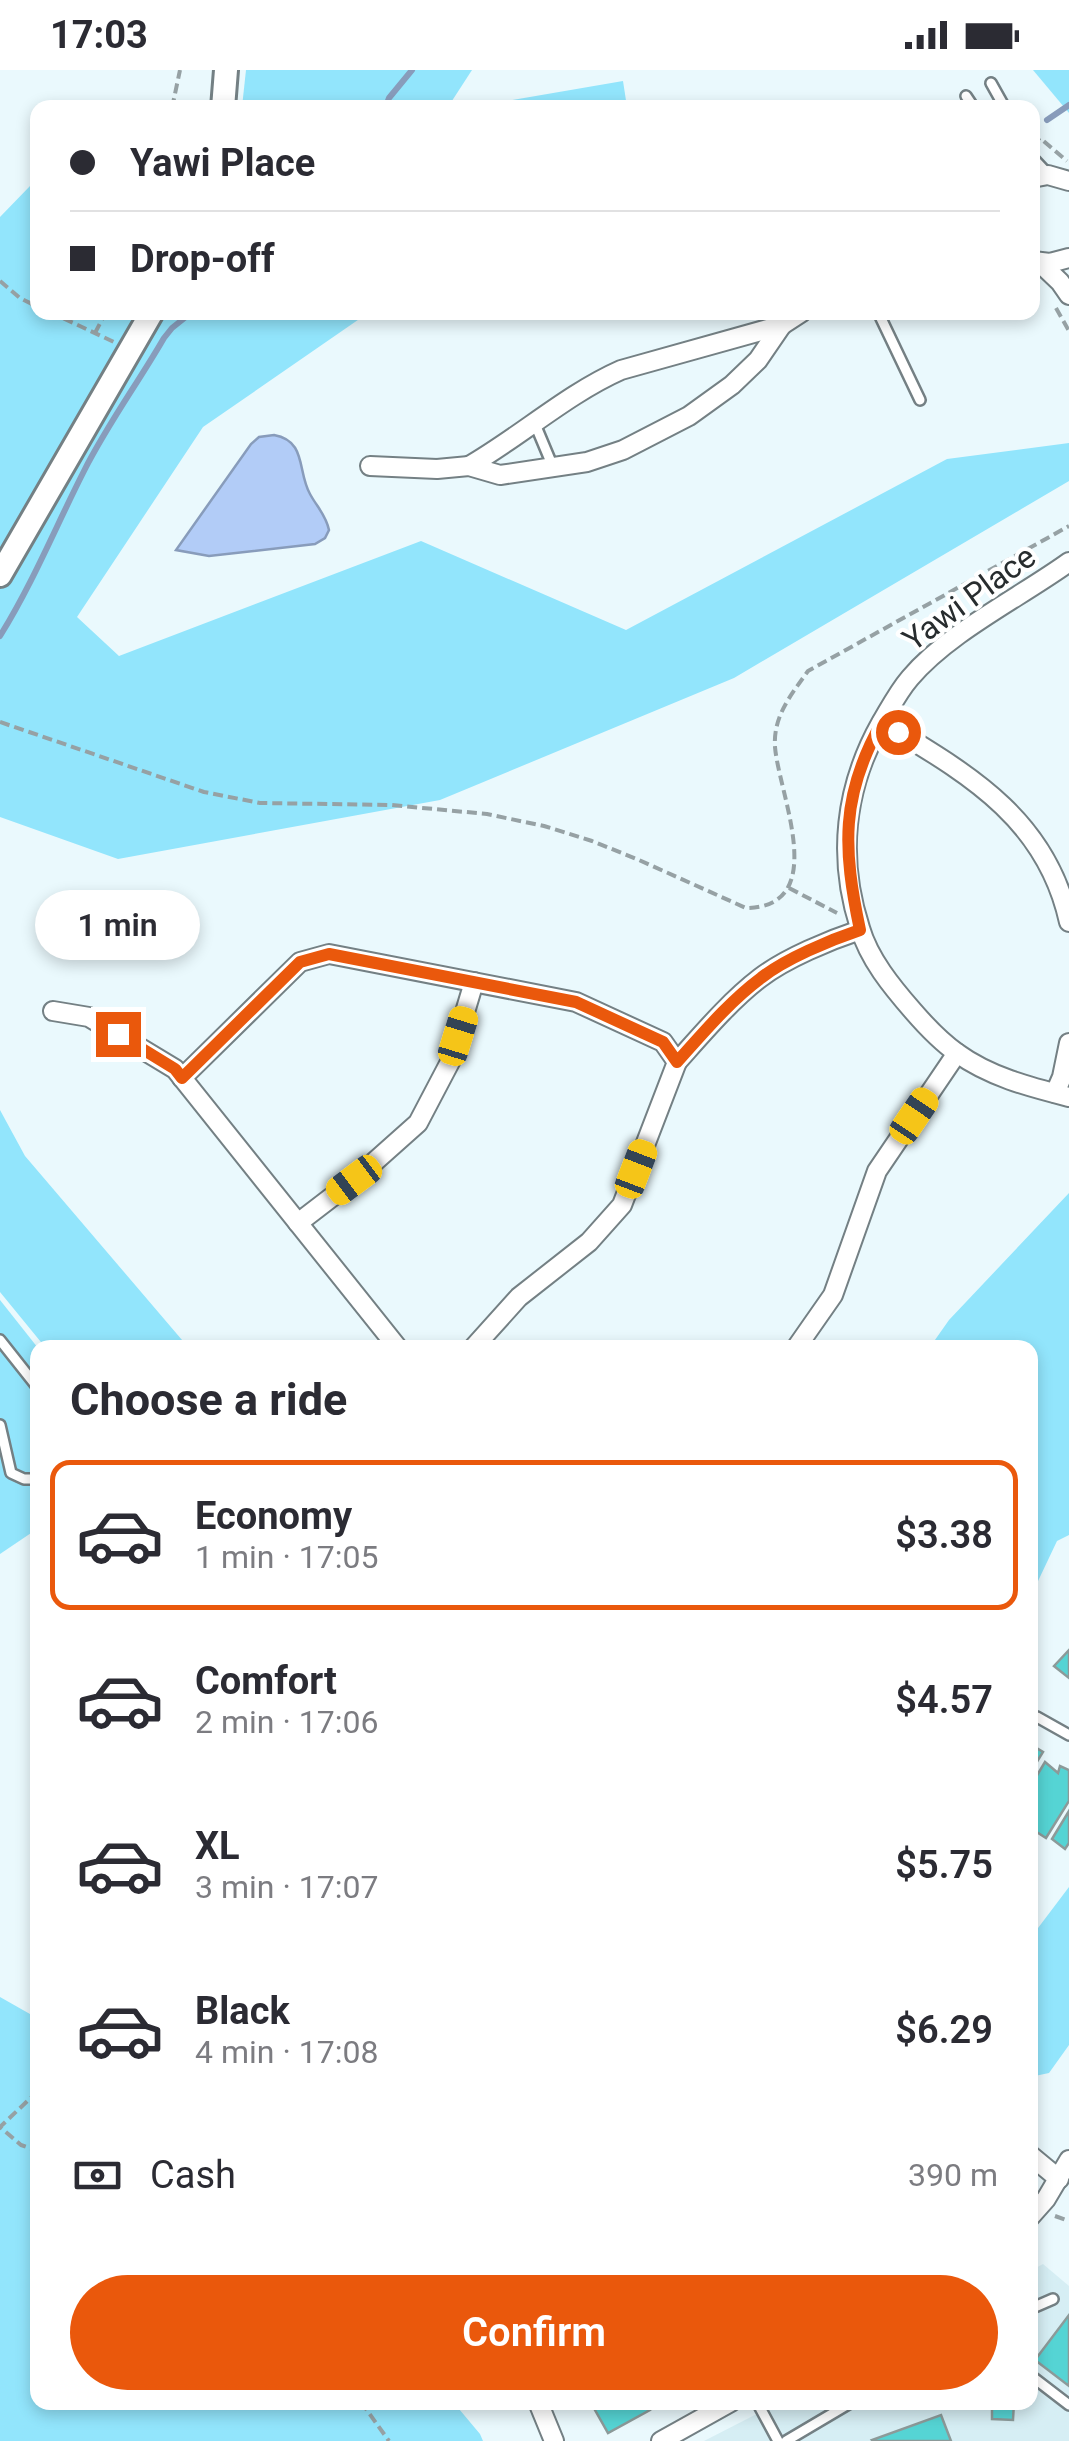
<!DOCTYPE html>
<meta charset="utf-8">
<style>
body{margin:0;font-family:Roboto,sans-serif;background:#f2f2f3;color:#2b2b33;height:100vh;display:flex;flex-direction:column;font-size:38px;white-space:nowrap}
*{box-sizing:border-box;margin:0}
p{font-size:32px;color:#7c7c81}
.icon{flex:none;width:55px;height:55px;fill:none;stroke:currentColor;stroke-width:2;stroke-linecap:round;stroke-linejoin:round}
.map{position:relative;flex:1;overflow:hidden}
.details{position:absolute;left:30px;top:1270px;width:1008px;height:1070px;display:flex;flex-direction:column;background:#fff;border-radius:20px;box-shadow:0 5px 15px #0003}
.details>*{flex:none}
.guide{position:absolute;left:30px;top:30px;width:1010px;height:220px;border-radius:20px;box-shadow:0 5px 15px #0003;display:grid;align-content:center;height:220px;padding:0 40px;background:#fff}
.end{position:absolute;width:45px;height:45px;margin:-22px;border:12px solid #ea580c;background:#fff;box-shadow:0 0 0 5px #fff}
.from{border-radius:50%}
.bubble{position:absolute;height:70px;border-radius:35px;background:#fff;box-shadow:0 5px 15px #0003;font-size:32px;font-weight:600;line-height:70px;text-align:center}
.car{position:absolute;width:30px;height:60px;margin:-30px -15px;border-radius:12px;box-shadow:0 0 8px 2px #0007;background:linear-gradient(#f5c518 24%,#345 0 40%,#f5c518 0 76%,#345 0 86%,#f5c518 0)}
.guide b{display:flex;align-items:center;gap:35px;height:95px;font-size:38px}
.guide b+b{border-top:2px solid #e1e1e2}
.guide i{width:25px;height:25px;background:#2b2b33}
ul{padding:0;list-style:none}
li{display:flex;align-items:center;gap:30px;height:150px;margin:0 20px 15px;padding:0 20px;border:5px solid transparent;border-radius:20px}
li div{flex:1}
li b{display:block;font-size:38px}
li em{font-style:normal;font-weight:600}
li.selected{border-color:#ea580c}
li>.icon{width:90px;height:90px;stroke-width:1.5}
h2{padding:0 40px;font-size:45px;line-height:120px}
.pay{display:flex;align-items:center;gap:25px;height:110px;padding:0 40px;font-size:38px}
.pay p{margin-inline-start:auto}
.primary-button{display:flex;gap:20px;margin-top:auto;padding:20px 40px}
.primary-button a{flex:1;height:115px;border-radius:60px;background:#ea580c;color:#fff;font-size:40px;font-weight:600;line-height:115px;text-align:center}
.status{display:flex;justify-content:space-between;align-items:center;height:70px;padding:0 50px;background:#fff;direction:ltr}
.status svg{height:28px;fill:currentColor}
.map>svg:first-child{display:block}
</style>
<div class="status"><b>17:03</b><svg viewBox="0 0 49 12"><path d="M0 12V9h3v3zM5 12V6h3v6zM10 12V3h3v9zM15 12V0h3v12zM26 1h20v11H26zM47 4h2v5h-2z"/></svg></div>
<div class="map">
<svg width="1069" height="2371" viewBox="0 0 1069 2371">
<rect width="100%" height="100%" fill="#eaf9fd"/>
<!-- built -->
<path fill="#d6eef4" d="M1043 2194 1069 2216V2371H704L778 2333 1030 2332V2201Z"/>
<!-- green -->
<g fill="#92e5fc">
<path d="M246 0H472L448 37H242Z"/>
<path d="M1033 0H1069V43Z"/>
<path d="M623 11 627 37H471Z"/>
<path d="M30 116H37L38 242 368 243 203 357 77 547 119 586 421 471 626 560 947 389 1069 373V411L734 608 440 730 118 789 0 747V147Z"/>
<path d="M0 1040 25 1086 188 1277H45L0 1222Z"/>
<path d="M1069 1123V1465L1057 1471 1030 1528V1278L930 1277 949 1250Z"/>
<path d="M0 1230 38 1278 37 1459 0 1484Z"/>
<path d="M1069 1817V1975L1049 2003 1030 2007V1857L1035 1862Z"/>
<path d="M0 1927 37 1948 38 2332 454 2333 480 2364 483 2371H0Z"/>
</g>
<!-- water -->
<path fill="#b2ccf7" stroke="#889cbb" stroke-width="2.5" d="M274 365C307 371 297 401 310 424 317 437 326 445 329 460L325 468 315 474 209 486 176 480 251 374 259 367Z"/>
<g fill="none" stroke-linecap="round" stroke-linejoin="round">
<!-- stream -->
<g stroke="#889cbb" stroke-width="6">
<path d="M385 38 389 28 412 0"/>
<path d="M1047 50 1069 35"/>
<path d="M0 566C33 513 56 456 84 401 107 355 138 313 164 268L172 258 192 242"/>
</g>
</g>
<!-- building -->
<g fill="#55d4d4" stroke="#8c9a99" stroke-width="2.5">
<path d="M1069 1580V1608L1054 1596Z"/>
<path d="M1030 1674 1043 1682 1030 1703Z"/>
<path d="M1045 1692 1058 1703 1060 1696 1069 1700V1731L1046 1768 1032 1759 1034 1754 1030 1752V1717Z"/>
<path d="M1069 1741V1773L1065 1779 1052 1769Z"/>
<path d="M1069 2245V2316L1035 2290Z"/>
<path d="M646 2332 650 2340 608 2363 591 2333Z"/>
<path d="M992 2332H1014L1013 2350 992 2349Z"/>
<path d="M941 2345 951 2371H873L872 2370Z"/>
</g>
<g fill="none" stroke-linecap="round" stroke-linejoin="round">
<!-- service casing -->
<g stroke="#748084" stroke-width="14">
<g id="service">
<path d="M991 13 1005 38"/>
<path d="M966 26 974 38"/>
<path d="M1032 87 1047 103"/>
<path d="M878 242 920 330"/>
<path d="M535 354 553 397"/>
<path d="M0 1270 38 1318"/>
<path d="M0 1355 11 1403 24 1409H38"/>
<path d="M1037 1647 1069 1665"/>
<path d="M1030 2239 1053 2229"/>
<path d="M1030 2305 1069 2335"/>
<path d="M757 2332 778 2371"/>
<path d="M786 2371 852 2332"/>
</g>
</g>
<!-- minor casing -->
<g stroke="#748084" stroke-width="22">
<g id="minor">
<path d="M1032 108 1048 105 1069 111"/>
<path d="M1033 191 1050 193 1069 188"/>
<path d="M1039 192 1060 212 1069 225"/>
<path d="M370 396 437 399 469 396 500 405 587 392 623 380 689 346 732 315 758 290 782 255"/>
<path d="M469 396C521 366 567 324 621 300L782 255 802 242"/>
<path d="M1069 492C1019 528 949 562 910 608 898 622 890 638 881 653 845 717 837 787 860 858 869 889 892 917 913 941 926 956 940 971 957 983 990 1007 1030 1017 1069 1027"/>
<path d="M882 652C966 703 1046 747 1069 852"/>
<path d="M53 941 89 947 175 999 398 1278"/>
<path d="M677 992C703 963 730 931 760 908 786 888 830 870 860 860"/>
<path d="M182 1008 300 892 329 884 576 932 663 972 677 992 622 1135 589 1172 519 1227 473 1278"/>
<path d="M1055 1023 1062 1007 1069 973"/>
<path d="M298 1153 354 1110 418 1053 450 992 474 912"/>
<path d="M796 1278 833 1225 877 1101 957 983"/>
<path d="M1030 2085 1059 2109"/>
<path d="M1030 2147 1046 2129 1069 2090"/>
<path d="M538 2332 554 2371"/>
<path d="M661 2371 731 2332"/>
</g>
</g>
<!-- tertiary casing -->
<g stroke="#748084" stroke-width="28">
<g id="tertiary">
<path d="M223 38 226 0"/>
<path d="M0 505 152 242"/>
</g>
</g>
<!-- path -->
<g stroke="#96a1a4" stroke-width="4" stroke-dasharray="10 5" stroke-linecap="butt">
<path d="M172 38 180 0"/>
<path d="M1032 74 1040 68 1067 91"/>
<path d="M0 211 20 228 38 237"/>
<path d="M1056 238 1069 261"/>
<path d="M50 242 114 272"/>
<path d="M95 263 106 242"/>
<path d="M0 652 204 722 260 733 391 735 487 744 544 756 592 771 639 790 746 838C831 837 779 725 775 677 773 646 791 625 808 601L1069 456"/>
<path d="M789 818 837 843"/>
<path d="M38 2021 0 2057 21 2075 38 2081"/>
<path d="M1055 2146 1069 2151"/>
<path d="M361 2332 389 2371"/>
</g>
<!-- service -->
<use href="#service" stroke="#fff" stroke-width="9"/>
<!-- minor -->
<use href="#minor" stroke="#fff" stroke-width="18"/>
<!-- tertiary -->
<use href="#tertiary" stroke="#fff" stroke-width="22"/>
</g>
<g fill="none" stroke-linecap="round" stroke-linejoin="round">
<!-- route -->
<path stroke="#ea580c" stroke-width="12" d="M118 964 175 999 182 1008 300 892 329 884 576 932 663 972 677 992C703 963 730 931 761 908 785 889 830 870 860 860 843 779 840 726 882 652L898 662"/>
</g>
<g text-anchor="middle" stroke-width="8" stroke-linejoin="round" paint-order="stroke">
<!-- street labels -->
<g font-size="32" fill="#272c2e" stroke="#fff">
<text transform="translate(969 528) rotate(-36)" y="11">Yawi Place</text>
</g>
</g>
</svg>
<i class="end from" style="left:898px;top:662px"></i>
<i class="end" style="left:118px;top:964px"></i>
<div class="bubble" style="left:35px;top:820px;width:165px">1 min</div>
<i class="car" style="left:458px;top:966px;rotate:17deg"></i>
<i class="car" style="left:914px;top:1046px;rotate:34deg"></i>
<i class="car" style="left:636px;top:1099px;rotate:21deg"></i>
<i class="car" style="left:354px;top:1110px;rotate:233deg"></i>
<div class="guide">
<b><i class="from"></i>Yawi Place</b>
<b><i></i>Drop-off</b>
</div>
<section class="details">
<h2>Choose a ride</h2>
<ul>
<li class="selected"><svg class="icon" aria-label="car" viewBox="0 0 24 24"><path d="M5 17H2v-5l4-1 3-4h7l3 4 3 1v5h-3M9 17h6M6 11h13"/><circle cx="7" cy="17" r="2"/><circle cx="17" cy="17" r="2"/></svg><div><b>Economy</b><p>1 min · 17:05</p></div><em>$3.38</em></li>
<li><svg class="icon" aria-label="car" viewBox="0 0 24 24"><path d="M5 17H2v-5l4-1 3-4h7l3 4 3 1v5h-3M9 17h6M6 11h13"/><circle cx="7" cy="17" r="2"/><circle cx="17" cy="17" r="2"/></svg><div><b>Comfort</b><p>2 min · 17:06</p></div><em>$4.57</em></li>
<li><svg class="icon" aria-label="car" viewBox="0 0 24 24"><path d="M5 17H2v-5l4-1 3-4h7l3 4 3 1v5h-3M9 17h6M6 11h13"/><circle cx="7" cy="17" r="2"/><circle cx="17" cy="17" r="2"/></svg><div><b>XL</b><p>3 min · 17:07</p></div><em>$5.75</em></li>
<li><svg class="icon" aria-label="car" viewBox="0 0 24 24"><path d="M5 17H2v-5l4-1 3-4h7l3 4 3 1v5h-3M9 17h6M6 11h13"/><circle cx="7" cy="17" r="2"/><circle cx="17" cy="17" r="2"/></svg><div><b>Black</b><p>4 min · 17:08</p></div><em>$6.29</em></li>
</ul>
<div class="pay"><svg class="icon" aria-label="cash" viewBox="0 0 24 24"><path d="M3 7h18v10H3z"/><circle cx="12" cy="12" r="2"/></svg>Cash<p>390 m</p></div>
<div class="primary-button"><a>Confirm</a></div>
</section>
</div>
